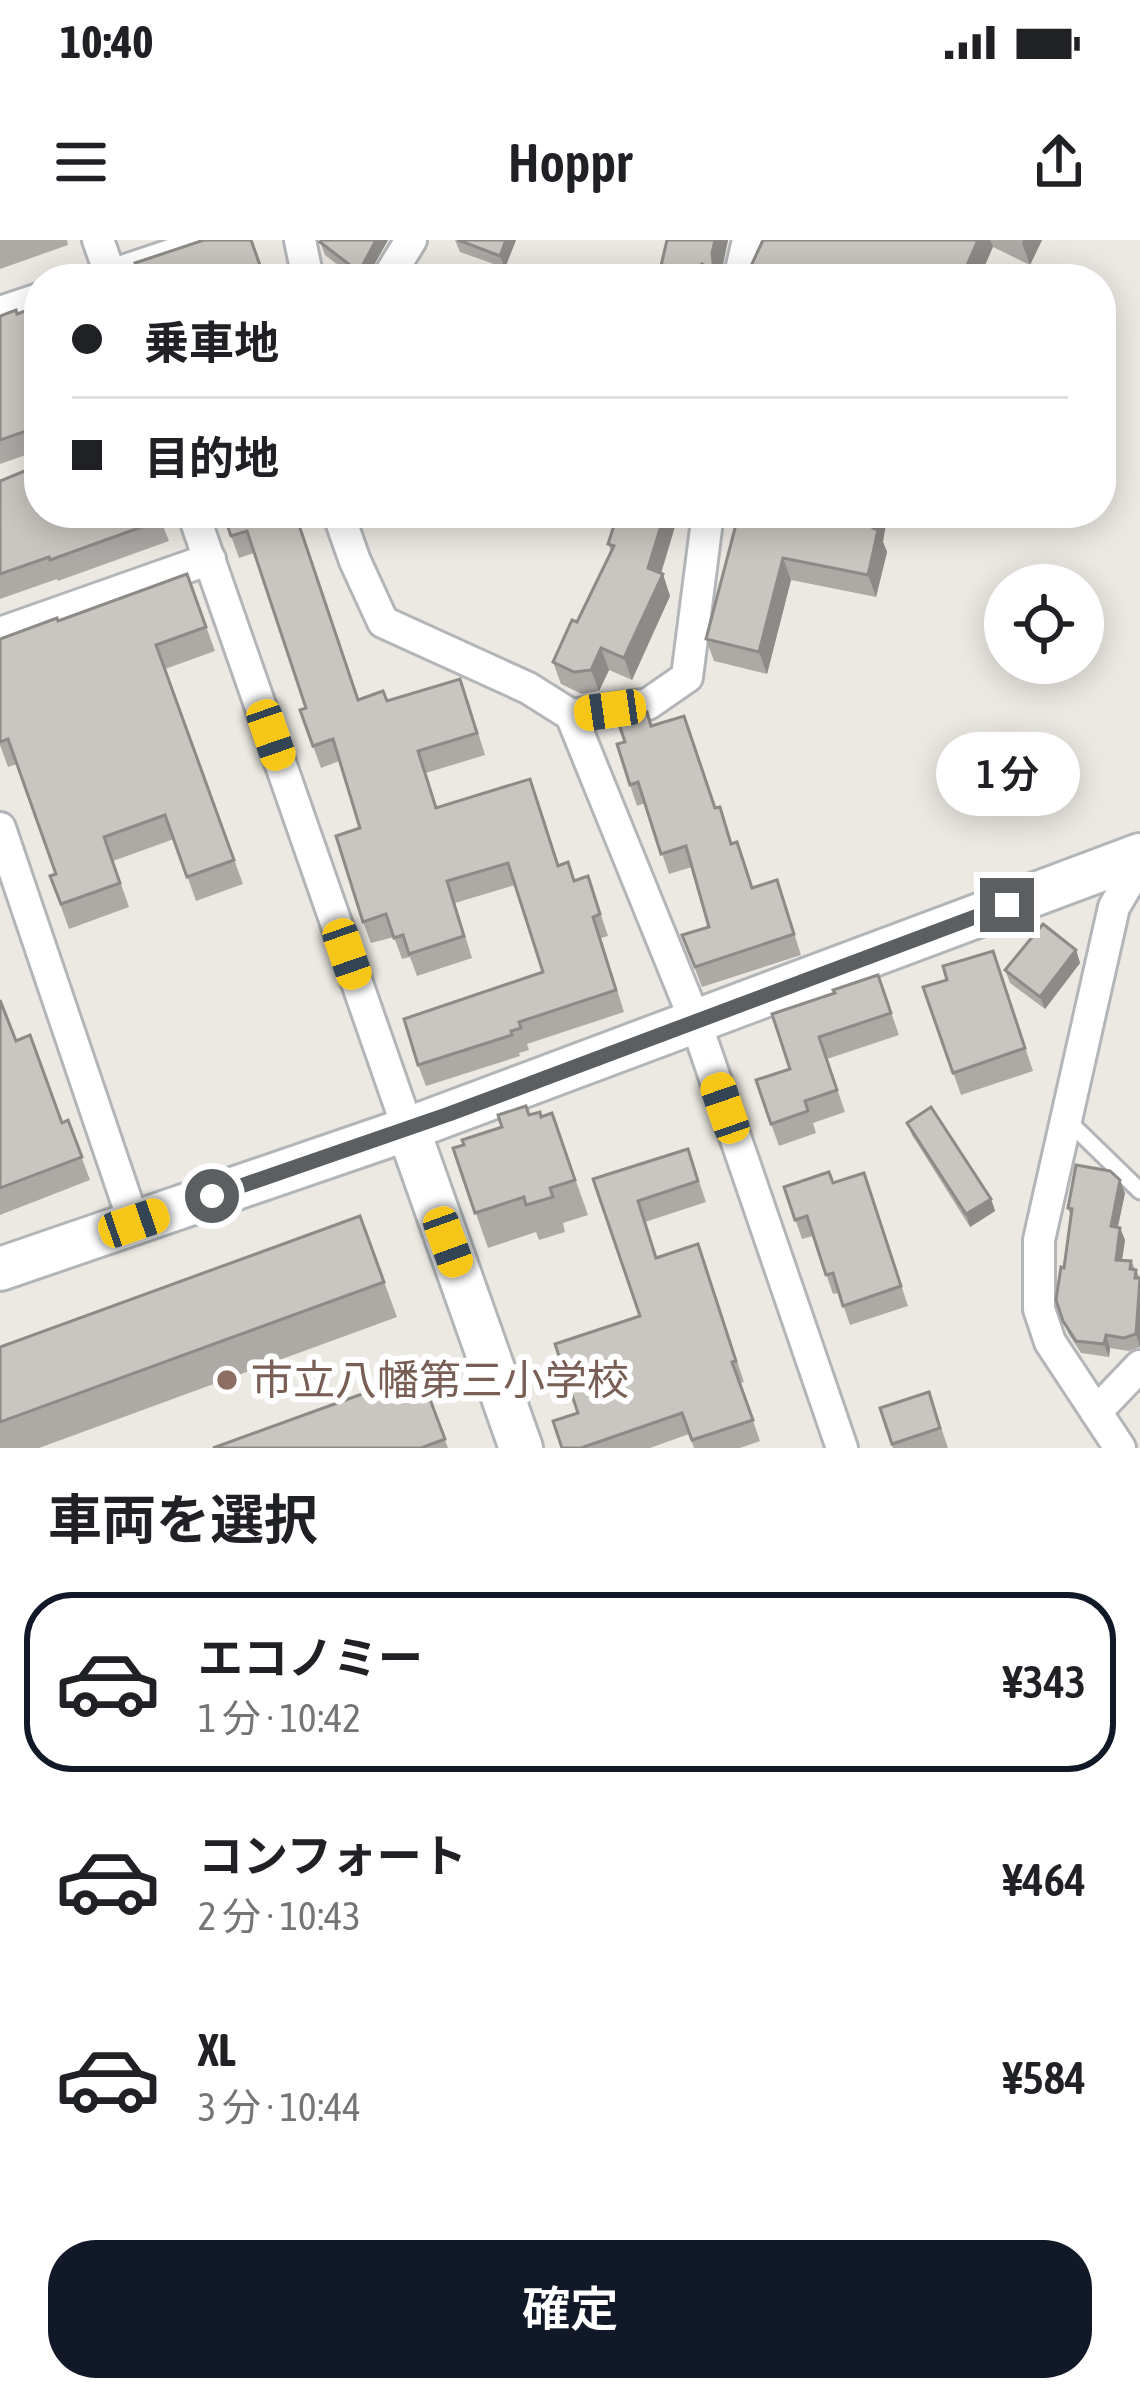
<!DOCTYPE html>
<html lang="ja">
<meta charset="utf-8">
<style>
body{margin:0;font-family:"Asap Condensed","Noto Sans JP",sans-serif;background:#f2f2f2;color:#202124;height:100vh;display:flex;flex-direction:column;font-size:45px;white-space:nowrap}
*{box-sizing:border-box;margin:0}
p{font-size:39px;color:#757577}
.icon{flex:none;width:66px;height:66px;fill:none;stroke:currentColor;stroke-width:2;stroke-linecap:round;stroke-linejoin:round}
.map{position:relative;height:1208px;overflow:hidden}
.details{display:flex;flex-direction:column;background:#fff;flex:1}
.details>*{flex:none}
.top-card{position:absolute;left:24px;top:24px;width:1092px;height:264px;border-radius:48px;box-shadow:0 6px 30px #0003;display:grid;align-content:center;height:264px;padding:0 48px;background:#fff}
.controls{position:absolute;left:984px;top:324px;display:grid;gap:24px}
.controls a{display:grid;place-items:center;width:120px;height:120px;border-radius:50%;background:#fff;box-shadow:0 6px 30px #0003;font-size:60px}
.end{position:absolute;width:54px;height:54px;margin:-27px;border:15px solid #5b5f61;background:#fff;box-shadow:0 0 0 6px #fff}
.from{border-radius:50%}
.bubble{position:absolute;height:84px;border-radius:42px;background:#fff;box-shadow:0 6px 30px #0003;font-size:39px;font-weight:600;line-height:84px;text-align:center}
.car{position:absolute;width:36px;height:72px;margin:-36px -18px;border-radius:15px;box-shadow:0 0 9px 3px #0007;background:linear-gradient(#f5c518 24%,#345 0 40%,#f5c518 0 76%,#345 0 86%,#f5c518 0)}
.top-card b{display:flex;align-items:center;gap:42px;height:114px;font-size:45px}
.top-card b+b{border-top:3px solid #e0e0e0}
.top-card i{width:30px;height:30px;background:#202124}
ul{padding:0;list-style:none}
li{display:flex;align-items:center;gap:36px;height:180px;margin:0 24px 18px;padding:0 24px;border:6px solid transparent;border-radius:48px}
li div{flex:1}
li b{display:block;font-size:45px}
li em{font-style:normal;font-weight:600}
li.on{border-color:#111827}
li>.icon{width:108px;height:108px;stroke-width:1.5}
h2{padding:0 48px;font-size:54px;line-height:144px}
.cta{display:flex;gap:24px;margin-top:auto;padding:24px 48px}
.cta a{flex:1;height:138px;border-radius:48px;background:#111827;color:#fff;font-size:48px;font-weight:600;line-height:138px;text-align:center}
.status{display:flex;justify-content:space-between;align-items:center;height:84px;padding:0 60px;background:#fff;direction:ltr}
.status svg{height:33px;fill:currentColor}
header{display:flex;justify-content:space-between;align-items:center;height:156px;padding:0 48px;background:#fff;font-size:54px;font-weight:600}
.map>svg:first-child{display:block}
</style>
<div class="status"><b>10:40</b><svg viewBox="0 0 49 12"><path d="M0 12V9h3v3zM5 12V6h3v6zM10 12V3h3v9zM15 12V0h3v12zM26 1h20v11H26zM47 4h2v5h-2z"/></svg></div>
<header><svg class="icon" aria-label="menu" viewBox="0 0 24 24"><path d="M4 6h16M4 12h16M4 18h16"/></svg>Hoppr<svg class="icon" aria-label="share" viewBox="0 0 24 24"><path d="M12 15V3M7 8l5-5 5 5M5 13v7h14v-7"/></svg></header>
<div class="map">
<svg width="1140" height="1208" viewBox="0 0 1140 1208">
<rect width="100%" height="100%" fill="#ece9e3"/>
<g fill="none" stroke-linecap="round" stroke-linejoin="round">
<!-- lane casing -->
<g stroke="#b3b5b8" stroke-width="21">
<path id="lane" d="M1065 878 1140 951"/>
</g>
<!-- street casing -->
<g stroke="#b3b5b8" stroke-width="36">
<g id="street">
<path d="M98 0 112 39"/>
<path d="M300 0 308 39"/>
<path d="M99 39 215 0"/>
<path d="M387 39 411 0"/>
<path d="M739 39 748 0"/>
<path d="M0 72 39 59"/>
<path d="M193 273 408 889"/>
<path d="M338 273 355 321 383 382 528 448 571 475 696 783 842 1208"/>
<path d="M0 393 210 319"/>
<path d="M571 475 648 464 687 437 708 273"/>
<path d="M0 588 134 983"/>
<path d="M1096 1172 1140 1126"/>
<path d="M1120 1208 1050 1102 1039 1069V1000L1114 667 1140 623"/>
</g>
</g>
<!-- secondary casing -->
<g stroke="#b2b6b8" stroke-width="48">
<g id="secondary">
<path d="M408 889 521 1208"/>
<path d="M0 1029 408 889 1140 615"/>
</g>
</g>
<!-- lane -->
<use href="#lane" stroke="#fff" stroke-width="15"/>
<!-- street -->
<use href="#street" stroke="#fff" stroke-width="30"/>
<!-- secondary -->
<use href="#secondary" stroke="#fff" stroke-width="42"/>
</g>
<!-- wall -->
<g fill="#adaaa6">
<path d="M0 0H67L68 5 0 29Z"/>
<path d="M251 0 265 39H114L138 30Z"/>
<path d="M322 0H388L366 39H356L325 15 320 2Z"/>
<path d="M455 0H516L505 28 460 12Z"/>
<path d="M728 0 720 39H658Z"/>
<path d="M763 0H1042L1030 25 993 7Z"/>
<path d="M39 66V213L34 212 0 224V76L17 74Z"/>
<path d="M0 241 158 273 169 301 58 341 57 339 0 359Z"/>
<path d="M223 273H290L359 460H468L485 515 426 533 437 568 538 560 559 625 568 622 575 641 588 636 608 696 601 698 624 772 527 804 529 810 519 813 520 816 426 846 418 825 543 732 515 645 455 663 472 718 417 736 410 717 402 719 394 697 371 703 363 682 360 588 339 521 321 528 300 470 306 468 254 313 239 318Z"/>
<path d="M679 273 661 334 670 356 632 440 609 430 599 451 582 454 561 444 553 422 577 382 611 311 608 304Z"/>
<path d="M739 273 883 302 887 312 876 357 791 340 767 434 714 421 706 399Z"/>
<path d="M187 334 215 411 165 429 243 644 196 661 174 599 113 621 129 667 69 689 50 636 56 634 17 524 8 527 0 505V399L58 381Z"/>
<path d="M652 486 715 568 753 648 777 640 801 715 702 747 682 695 709 687 692 627 669 634 645 563 637 566 630 545 625 502Z"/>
<path d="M1076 710 1080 723 1045 769 1010 743 1005 730Z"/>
<path d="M993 711 1033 831 961 855 923 747 947 740Z"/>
<path d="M878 735 899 795 827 819 845 872 813 883 816 893 779 906 771 884 790 829 835 753Z"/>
<path d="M0 760 16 801 62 883 68 880 90 940 0 975Z"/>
<path d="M552 873 588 975 563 983 565 992 539 1000 536 992 488 1008 453 908 529 875 541 877Z"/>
<path d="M907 883 991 959 995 971 970 987 912 895Z"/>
<path d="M688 909 706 962 645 982 657 1018 698 1004 744 1142 740 1143 760 1201 740 1208H694L689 1194 650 1208H562L578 1173 640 1076 593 939Z"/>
<path d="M864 933 908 1066 850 1085 839 1053 833 1054 813 996 802 999 784 947 833 943Z"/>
<path d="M1125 953 1118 987 1120 988 1125 1000 1122 1020 1131 1021 1140 1038V1107L1129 1111 1110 1108 1109 1117 1081 1113 1068 1093 1056 1060 1064 1028 1071 977 1068 968Z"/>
<path d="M360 976 397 1077 39 1208H0V1107Z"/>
<path d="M420 1133 448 1208H213Z"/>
<path d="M929 1152 948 1208H893L880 1168Z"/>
</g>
<!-- shaded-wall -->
<g fill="#8d8b87">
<path d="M376 0H388L366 39H362L359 32Z"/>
<path d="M506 0H516L505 28 500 16Z"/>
<path d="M715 0H728L720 39H717L714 30 712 13Z"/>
<path d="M978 0H990L993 7 979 39H961Z"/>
<path d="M1023 0H1042L1030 25 1022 3Z"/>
<path d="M702 24 707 39H699Z"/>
<path d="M665 273H679L656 349 663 334 670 356 632 440 624 418Z"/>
<path d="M876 273H888L883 302 887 312 876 357 868 335Z"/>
<path d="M783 318 791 340 767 434 759 412Z"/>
<path d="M601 408 609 430 599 451 591 430Z"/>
<path d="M1076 710 1080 723 1045 769 1040 757Z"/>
<path d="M1120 940 1125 953 1115 999 1111 986Z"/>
<path d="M991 959 995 971 970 987 966 974Z"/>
<path d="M1120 988 1125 1000 1120 1032 1116 1020Z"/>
<path d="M1140 1057V1107L1136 1094Z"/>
<path d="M1106 1095 1110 1108 1109 1117 1104 1104Z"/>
</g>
<!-- building -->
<g fill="#c9c6c1" stroke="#8d8b87" stroke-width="3">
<path d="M204 0H251L262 31 239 39H114L138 30 135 23Z"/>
<path d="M322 0H376L359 32 320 2Z"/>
<path d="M458 0H506L500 16Z"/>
<path d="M667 0H715L712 13 714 30 702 24 699 39H658Z"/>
<path d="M763 0H978L961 39H745Z"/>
<path d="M39 66V193L26 191 0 200V76L16 70 17 74Z"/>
<path d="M39 225V273H158L161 280 50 320 49 317 0 334V241Z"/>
<path d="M223 273H290L293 281 297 279 358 460 383 451 387 461 460 439 477 493 418 511 436 568 530 539 558 626 568 622 574 641 588 636 600 674 593 677 616 750 519 782 521 788 511 791 512 795 418 825 404 779 543 732 508 623 447 641 464 696 409 714 403 695 394 698 386 674 363 682 336 596 360 588 333 499 313 506 300 470 306 468 247 291 231 296Z"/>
<path d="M618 273H665L648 328 663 334 624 418 601 408 591 430 574 432 553 422 572 380 577 382 614 306 608 304Z"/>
<path d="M739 273H876L873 288 878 290 868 335 783 318 759 412 706 399Z"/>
<path d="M187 334 206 387 156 405 234 620 187 637 165 575 104 597 120 643 61 664 50 636 56 634 8 499 0 502V399L57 378 58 381Z"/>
<path d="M647 472 651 486 684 476 715 568 720 567 731 604 737 602 752 648 777 640 794 694 695 727 682 695 709 687 686 606 661 614 638 542 630 545 617 504 625 502 618 481Z"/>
<path d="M1043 684 1076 710 1040 757 1005 730Z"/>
<path d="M993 711 1025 808 953 833 923 747 947 740 943 726Z"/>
<path d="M878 735 891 773 819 797 837 850 805 861 808 871 771 884 756 840 790 829 772 774 835 753 833 750Z"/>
<path d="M0 760 16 801 30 795 62 883 68 880 82 917 0 948Z"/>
<path d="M526 866 529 875 540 872 541 877 552 873 575 940 550 948 553 957 526 965 524 957 475 973 453 908 464 905 462 900 502 887 498 875Z"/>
<path d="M931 867 991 959 966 974 907 883Z"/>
<path d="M688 909 698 941 638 961 656 1018 698 1004 736 1121 732 1122 753 1180 692 1200 682 1173 581 1208H562L553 1181 578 1173 555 1104 640 1076 593 939Z"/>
<path d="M1076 925 1110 931 1120 940 1111 986 1120 988 1116 1020 1131 1021 1130 1029 1136 1030 1135 1038H1140L1136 1094 1124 1098 1106 1095 1104 1104 1076 1101 1063 1081 1056 1060 1061 1027 1064 1028 1072 969 1068 968Z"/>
<path d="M829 932 833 943 864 933 901 1046 843 1066 833 1033 826 1035 807 976 795 980 784 947Z"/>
<path d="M360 976 384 1042 0 1182V1107Z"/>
<path d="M420 1133 445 1199 421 1208H213Z"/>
<path d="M929 1152 940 1188 892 1204 880 1168Z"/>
</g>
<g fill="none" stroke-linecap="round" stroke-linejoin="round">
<!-- route -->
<path stroke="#5b5f61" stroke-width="15" d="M212 956 449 874 1007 665"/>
</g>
<!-- markers -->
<circle fill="#8d6e63" stroke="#fff" stroke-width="4.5" cx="227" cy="1140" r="12"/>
<g text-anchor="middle" stroke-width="12" stroke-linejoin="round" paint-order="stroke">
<!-- education labels -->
<g font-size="42" fill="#785e54" stroke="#fff" text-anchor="start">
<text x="251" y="1155">市立八幡第三小学校</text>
</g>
</g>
</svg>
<div class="controls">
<a><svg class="icon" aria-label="locate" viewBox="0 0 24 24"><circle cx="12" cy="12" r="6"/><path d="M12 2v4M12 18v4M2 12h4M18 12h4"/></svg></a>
</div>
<i class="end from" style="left:212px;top:956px"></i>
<i class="end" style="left:1007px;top:665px"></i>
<div class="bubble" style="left:936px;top:492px;width:144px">1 分</div>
<i class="car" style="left:610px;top:470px;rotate:262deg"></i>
<i class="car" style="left:271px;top:495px;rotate:161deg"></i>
<i class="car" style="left:347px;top:714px;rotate:161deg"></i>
<i class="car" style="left:725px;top:868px;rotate:341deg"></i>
<i class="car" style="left:134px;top:983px;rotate:71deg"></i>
<i class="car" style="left:448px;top:1002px;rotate:160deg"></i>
<div class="top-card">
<b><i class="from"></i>乗車地</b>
<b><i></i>目的地</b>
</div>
</div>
<section class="details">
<h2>車両を選択</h2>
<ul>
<li class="on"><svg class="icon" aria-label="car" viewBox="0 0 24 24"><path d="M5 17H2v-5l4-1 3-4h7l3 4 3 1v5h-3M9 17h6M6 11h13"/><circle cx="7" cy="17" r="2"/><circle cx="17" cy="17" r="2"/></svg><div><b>エコノミー</b><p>1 分 · 10:42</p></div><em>¥343</em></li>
<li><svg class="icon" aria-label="car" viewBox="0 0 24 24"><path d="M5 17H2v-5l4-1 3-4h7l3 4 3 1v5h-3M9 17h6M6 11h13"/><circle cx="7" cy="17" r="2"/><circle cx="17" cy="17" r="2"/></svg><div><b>コンフォート</b><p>2 分 · 10:43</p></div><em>¥464</em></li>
<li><svg class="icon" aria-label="car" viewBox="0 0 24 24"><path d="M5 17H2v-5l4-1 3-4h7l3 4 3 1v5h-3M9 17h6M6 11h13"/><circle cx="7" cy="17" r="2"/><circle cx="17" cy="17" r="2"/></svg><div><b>XL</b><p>3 分 · 10:44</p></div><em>¥584</em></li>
</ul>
<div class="cta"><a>確定</a></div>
</section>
